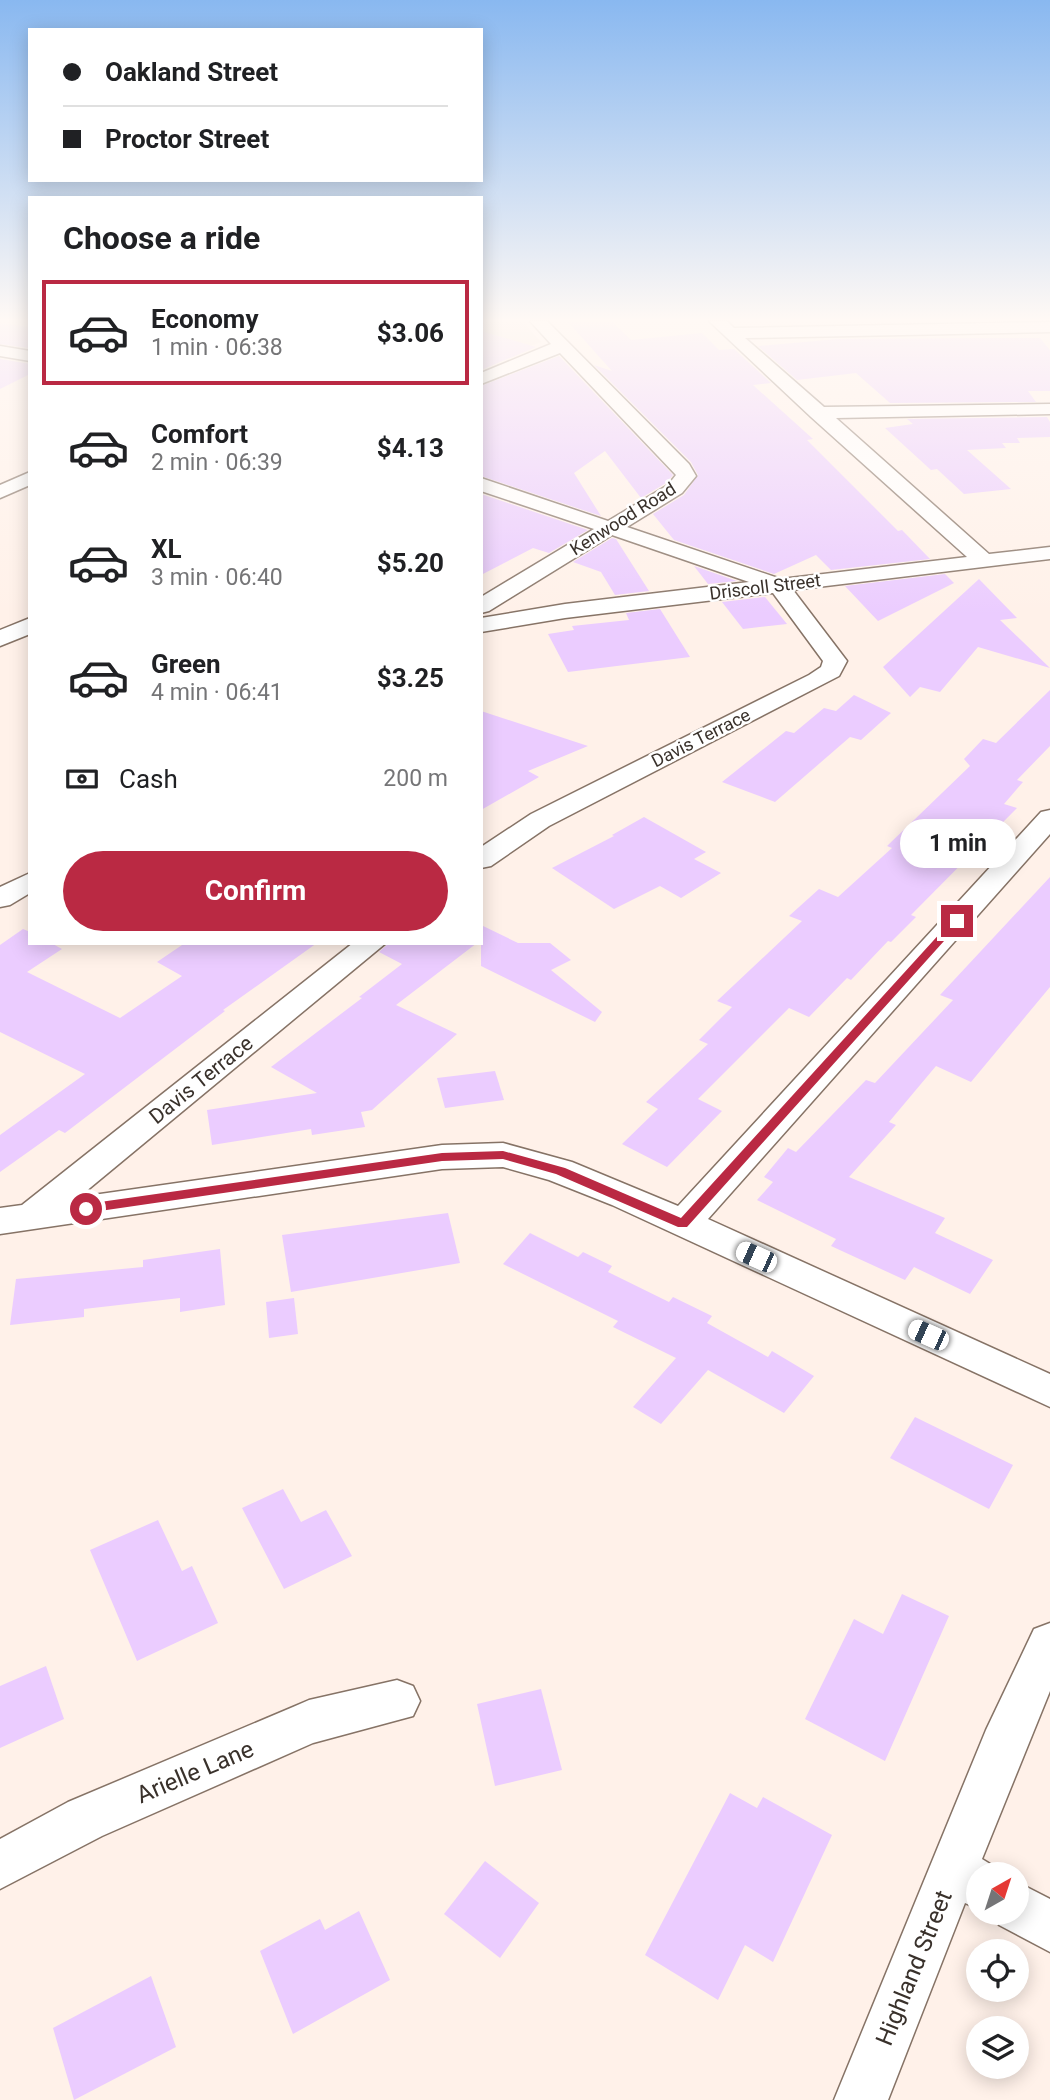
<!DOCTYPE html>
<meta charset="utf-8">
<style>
body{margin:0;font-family:Roboto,sans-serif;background:#f2f2f2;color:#202124;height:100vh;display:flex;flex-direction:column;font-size:26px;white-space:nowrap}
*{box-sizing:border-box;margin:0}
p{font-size:23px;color:#757577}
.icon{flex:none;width:38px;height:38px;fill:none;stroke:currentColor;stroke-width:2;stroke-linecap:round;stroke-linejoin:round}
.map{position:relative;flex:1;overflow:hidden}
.details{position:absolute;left:28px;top:196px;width:455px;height:749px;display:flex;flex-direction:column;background:#fff;border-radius:0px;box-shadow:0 4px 18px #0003}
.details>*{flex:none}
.banner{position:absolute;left:28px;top:28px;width:455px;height:154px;border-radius:0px;box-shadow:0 4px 18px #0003;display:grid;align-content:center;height:154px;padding:0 35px;background:#fff}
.needle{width:46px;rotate:39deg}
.tools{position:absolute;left:966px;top:1862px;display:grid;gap:14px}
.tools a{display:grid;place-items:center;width:63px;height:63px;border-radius:50%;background:#fff;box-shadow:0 4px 18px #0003;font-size:35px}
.end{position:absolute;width:32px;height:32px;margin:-16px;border:9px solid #ba2943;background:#fff;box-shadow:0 0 0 4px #fff}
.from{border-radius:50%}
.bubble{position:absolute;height:49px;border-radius:24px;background:#fff;box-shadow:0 4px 18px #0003;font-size:23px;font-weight:700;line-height:49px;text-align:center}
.car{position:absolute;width:21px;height:42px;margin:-21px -10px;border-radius:9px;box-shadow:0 0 5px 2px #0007;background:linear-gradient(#fff 24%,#345 0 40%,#fff 0 76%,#345 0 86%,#fff 0)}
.banner b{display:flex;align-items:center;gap:24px;height:66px;font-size:26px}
.banner b+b{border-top:2px solid #e0e0e0}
.banner i{width:18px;height:18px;background:#202124}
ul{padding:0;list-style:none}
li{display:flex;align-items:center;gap:21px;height:105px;margin:0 14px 10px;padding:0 21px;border:4px solid transparent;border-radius:0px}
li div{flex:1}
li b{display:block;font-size:26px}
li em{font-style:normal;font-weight:700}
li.selected{border-color:#ba2943}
li>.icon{width:63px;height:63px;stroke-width:1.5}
h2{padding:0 35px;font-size:32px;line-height:84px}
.pay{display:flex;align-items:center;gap:18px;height:77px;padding:0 35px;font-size:26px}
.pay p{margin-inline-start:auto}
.cta{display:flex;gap:14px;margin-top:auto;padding:14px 35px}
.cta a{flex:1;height:80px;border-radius:42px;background:#ba2943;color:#fff;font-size:28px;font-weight:700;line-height:80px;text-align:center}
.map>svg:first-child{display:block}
</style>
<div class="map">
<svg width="1050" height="2100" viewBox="0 0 1050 2100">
<rect width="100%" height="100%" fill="#fff1e9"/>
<!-- built -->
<path fill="#f3e2d7" d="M481 321H522L541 342 481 365Z"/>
<!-- building -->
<g fill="#ebccff">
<path d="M567 321H612L631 340 702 333 719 350 734 349 771 383 753 385 813 439 807 440 898 531 902 530 930 559 831 570 816 555 774 574 674 540 653 514 684 495 698 475 691 462 594 365 612 371Z"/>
<path d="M0 323 30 327V348L0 344Z"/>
<path d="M481 331 536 347 481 370Z"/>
<path d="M993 338H1040L1050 350V391H1028L1036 402 890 403 856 373 797 380 758 346 838 339Z"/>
<path d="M559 356 673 475 666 483 641 498 605 451 574 473 601 516 481 476V386Z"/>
<path d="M0 359 30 364V374L0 389Z"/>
<path d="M1047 417 1050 422V437L1017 438 1020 443H1002L1006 448 967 450 1011 489 964 494 937 469 931 470 885 428 913 424 907 419Z"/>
<path d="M481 494 588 530 549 553 533 548 481 575Z"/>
<path d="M612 538 616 539 649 591 615 595 601 572 573 562Z"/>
<path d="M694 566 737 581 708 584Z"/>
<path d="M945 574 954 583 878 621 845 586Z"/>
<path d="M979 579 1017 618 1000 620 1050 668 978 647 940 692 920 687 910 697 883 667Z"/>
<path d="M765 597 787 624 743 629 722 602Z"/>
<path d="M660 609 690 657 568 672 548 634 574 630 572 626 629 620 626 613Z"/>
<path d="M1050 690V746L1017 780 1023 782 1004 804 1017 808 911 915 916 917 891 942 888 941 851 980 847 978 809 1017 789 1008 698 1099 722 1111 667 1167 622 1144 658 1109 646 1102 708 1044 699 1040 732 1007 717 1001 802 921 789 916 819 889 838 897 892 848 887 846 970 766 964 759 983 739 996 743Z"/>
<path d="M854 695 891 713 861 740 850 737 775 802 722 782 786 731 794 733 824 708 836 711Z"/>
<path d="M481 711 588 746 528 771 539 777 481 810Z"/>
<path d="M644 817 706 852 694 859 721 873 681 898 660 886 614 909 552 868 614 836 612 835Z"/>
<path d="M1050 877V987L971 1082 936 1066 889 1122 896 1125 849 1177 945 1218 935 1233 993 1260 970 1294 914 1267 905 1280 831 1246 836 1239 757 1200 773 1182 764 1177 788 1148 796 1152 866 1080 875 1083 953 1000 940 995Z"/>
<path d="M481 925 518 943H550L571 960 551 970 602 1012 595 1022 481 966Z"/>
<path d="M23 929 30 932V943H51L62 949 27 972 120 1018 182 976 157 962 185 943H317L223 1010 225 1011 65 1133 59 1130 0 1172V1135L85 1074 0 1032V945Z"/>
<path d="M389 943H477L396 1005 457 1034 372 1110 361 1112 365 1127 312 1135 311 1129 212 1145 207 1110 317 1093 271 1067 362 998 359 997 402 964 379 952Z"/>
<path d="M495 1071 504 1100 445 1108 437 1078Z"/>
<path d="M448 1213 460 1263 291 1292 282 1235Z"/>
<path d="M530 1233 578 1257 583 1252 612 1266 608 1272 669 1302 673 1297 712 1316 707 1323 768 1357 772 1351 814 1376 784 1413 708 1370 661 1424 633 1407 676 1358 613 1327 618 1321 503 1264Z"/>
<path d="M220 1249 225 1305 180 1312V1298L84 1309V1317L10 1325 16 1279 143 1267V1260Z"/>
<path d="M294 1298 298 1334 269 1338 266 1302Z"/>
<path d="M915 1417 1013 1465 989 1509 890 1458Z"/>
<path d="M283 1489 301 1522 326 1510 352 1556 284 1589 242 1508Z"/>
<path d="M158 1520 182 1571 192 1566 218 1623 137 1661 90 1550Z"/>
<path d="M902 1594 949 1616 885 1761 805 1719 854 1619 883 1634Z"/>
<path d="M46 1666 64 1719 0 1748V1686Z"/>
<path d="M541 1689 562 1770 495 1786 477 1704Z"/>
<path d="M730 1793 757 1808 763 1797 832 1835 773 1962 745 1945 718 2000 645 1955Z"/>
<path d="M485 1861 539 1903 500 1958 444 1914Z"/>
<path d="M359 1911 390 1980 293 2034 260 1951 320 1919 325 1930Z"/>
<path d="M151 1976 176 2047 74 2100 53 2028Z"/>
</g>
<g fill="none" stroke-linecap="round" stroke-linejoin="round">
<!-- minor casing -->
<g stroke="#867366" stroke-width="3">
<g id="minor">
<path d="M530 321H547L689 464 696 476 682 493 627 527 781 579 967 557 811 417 709 321H727L734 328 1050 322V332L745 338 824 407 1050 404V414L836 418 989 554 1050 547V559L793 590 847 661 839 676 549 826 491 866 481 868V847L531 814 809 675 821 667 823 661 773 593 565 618 481 632V618L565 604 749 582 612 535 489 611 481 613V597L594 529 481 491V478L608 521 668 485 676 475 560 353 481 384V373L551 344Z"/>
<path d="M0 346 30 351V361L0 356Z"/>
<path d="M30 472V485L0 498V485Z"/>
<path d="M30 618V634L0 646V630Z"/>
<path d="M1050 810V834L708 1219 1050 1374V1407L612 1205 549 1180 503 1167 442 1169 0 1234V1208L22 1205 353 943H386L79 1197 442 1145 503 1143 572 1162 678 1206 1041 812Z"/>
<path d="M30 873V893L10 905 0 907V887Z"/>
<path d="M1050 1623V1691L982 1859 995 1867 999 1874H978V1909L965 1903 888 2100H834L986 1730 1034 1629Z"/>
<path d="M397 1680 413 1686 420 1701 413 1716 313 1743 102 1836 0 1889V1839L68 1802 293 1707 309 1700Z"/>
<path d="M1017 1882 1050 1899V1952L999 1925 995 1913H1017Z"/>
</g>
</g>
<!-- minor -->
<use href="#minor" fill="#fff" fill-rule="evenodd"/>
</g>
<!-- sky -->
<linearGradient id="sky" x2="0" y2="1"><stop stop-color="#89b8f0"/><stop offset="0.52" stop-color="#fff9f5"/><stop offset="1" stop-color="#fff9f5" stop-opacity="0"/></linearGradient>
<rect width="1050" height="615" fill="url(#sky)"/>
<!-- route -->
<path fill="#ba2943" d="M953 919 962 921 687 1227H678L556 1174 503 1159 442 1161 86 1213 80 1209 86 1204 442 1153 503 1151 565 1168 681 1218Z"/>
<g text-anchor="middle" stroke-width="5" stroke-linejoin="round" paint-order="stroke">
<!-- far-street labels -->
<g font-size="18" fill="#39312b" stroke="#fff">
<text transform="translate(623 519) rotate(-32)" y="6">Kenwood Road</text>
<text transform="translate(765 587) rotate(-7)" y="6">Driscoll Street</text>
<text transform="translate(701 738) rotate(-27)" y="6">Davis Terrace</text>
</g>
<!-- street labels -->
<g font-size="21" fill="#39312b" stroke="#fff">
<text transform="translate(201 1080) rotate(-39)" y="7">Davis Terrace</text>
</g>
<!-- near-street labels -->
<g font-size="24" fill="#39312b" stroke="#fff">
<text transform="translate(195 1772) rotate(-23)" y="8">Arielle Lane</text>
<text transform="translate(914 1968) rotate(-68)" y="8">Highland Street</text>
</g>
</g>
</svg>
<div class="tools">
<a><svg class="needle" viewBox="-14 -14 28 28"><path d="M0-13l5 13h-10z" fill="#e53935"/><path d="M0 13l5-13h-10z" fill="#757577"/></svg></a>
<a><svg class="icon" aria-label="locate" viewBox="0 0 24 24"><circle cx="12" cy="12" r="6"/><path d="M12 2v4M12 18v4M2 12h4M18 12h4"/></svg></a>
<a><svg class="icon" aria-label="layers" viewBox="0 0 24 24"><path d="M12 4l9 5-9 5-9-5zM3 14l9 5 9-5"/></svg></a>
</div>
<i class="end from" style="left:86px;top:1209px"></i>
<i class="end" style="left:957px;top:921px"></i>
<div class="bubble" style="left:900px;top:819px;width:116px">1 min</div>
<i class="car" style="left:756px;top:1257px;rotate:294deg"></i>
<i class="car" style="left:928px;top:1335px;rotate:294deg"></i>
<div class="banner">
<b><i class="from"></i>Oakland Street</b>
<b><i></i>Proctor Street</b>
</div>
<section class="details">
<h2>Choose a ride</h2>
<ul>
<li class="selected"><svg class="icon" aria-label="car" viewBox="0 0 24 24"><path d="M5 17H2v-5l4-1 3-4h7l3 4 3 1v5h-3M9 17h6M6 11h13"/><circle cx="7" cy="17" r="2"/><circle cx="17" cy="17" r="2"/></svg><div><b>Economy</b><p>1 min · 06:38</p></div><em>$3.06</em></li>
<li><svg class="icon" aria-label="car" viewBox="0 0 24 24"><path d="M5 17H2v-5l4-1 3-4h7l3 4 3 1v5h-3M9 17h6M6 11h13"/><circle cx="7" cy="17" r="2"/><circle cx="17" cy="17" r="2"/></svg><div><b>Comfort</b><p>2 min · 06:39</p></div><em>$4.13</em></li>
<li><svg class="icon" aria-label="car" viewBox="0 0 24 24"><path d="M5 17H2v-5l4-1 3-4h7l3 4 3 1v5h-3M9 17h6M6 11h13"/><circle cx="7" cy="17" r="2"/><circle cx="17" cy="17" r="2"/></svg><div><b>XL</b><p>3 min · 06:40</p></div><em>$5.20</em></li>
<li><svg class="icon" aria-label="car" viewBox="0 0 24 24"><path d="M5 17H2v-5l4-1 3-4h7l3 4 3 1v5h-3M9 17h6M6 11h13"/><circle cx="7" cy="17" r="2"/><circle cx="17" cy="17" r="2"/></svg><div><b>Green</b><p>4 min · 06:41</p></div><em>$3.25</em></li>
</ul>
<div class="pay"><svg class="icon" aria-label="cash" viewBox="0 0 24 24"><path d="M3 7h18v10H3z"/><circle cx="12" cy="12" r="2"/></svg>Cash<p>200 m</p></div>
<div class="cta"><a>Confirm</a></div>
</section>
</div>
